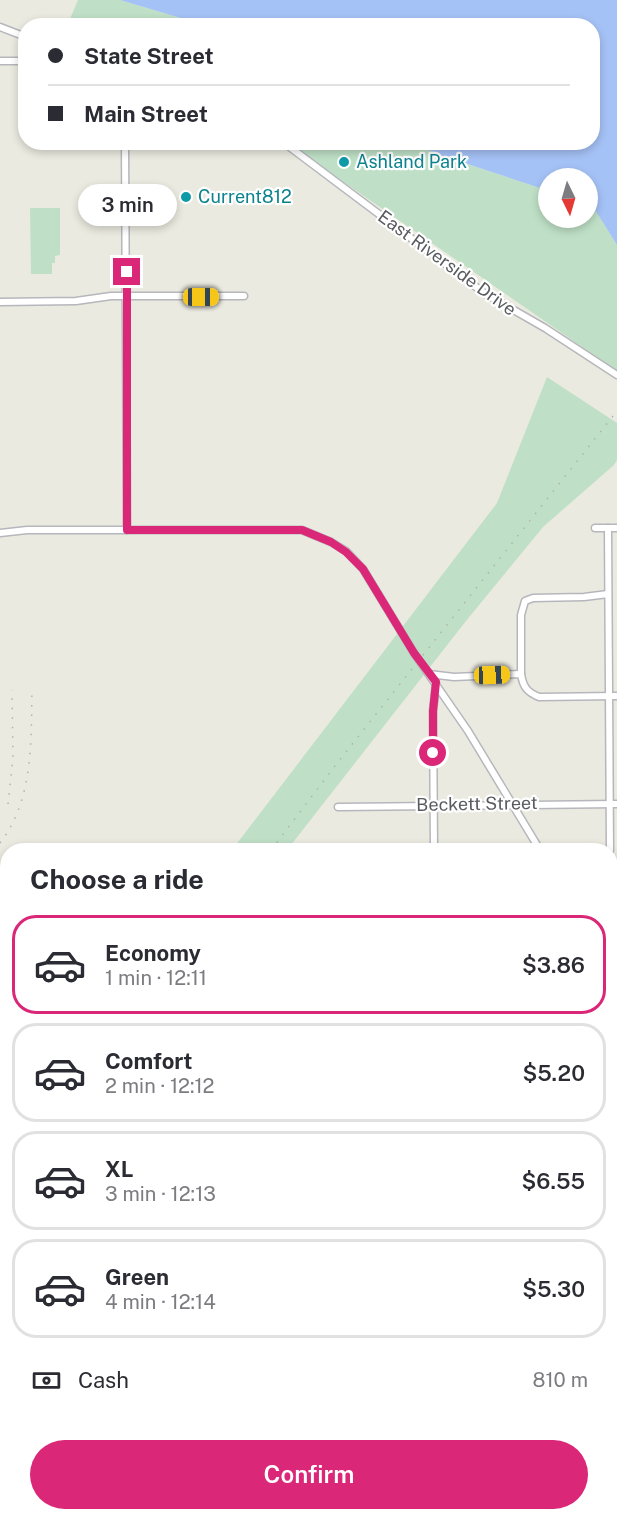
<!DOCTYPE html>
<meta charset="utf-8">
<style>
body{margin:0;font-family:"Public Sans",sans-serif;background:#f2f2f3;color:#2b2b33;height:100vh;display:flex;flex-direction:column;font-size:22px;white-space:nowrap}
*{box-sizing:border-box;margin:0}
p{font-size:20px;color:#7c7c81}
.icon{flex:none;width:33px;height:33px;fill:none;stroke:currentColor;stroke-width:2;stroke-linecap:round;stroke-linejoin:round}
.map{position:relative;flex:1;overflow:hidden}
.side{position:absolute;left:0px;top:843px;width:618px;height:678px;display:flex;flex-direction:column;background:#fff;border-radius:24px 24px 0 0;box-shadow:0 3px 9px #0003}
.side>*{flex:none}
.banner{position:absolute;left:18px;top:18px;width:582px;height:132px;border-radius:24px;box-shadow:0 3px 9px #0003;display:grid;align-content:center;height:132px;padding:0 30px;background:#fff}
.needle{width:39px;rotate:175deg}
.controls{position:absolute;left:538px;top:168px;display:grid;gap:12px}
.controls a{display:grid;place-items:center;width:60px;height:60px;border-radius:50%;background:#fff;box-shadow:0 3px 9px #0003;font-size:30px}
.end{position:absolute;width:27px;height:27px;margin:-14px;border:8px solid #db2777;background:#fff;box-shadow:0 0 0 3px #fff}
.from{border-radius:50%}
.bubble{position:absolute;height:42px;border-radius:21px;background:#fff;box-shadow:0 3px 9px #0003;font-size:20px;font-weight:600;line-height:42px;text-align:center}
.car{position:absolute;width:18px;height:36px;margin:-18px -9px;border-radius:8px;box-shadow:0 0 4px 2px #0007;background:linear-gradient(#f5c518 24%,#345 0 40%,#f5c518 0 76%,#345 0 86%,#f5c518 0)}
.banner b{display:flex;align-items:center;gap:21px;height:57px;font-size:22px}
.banner b+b{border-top:2px solid #e1e1e2}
.banner i{width:15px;height:15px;background:#2b2b33}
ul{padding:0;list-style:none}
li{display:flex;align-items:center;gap:18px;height:99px;margin:0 12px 9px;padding:0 18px;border:3px solid #e1e1e2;border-radius:24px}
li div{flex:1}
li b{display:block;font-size:22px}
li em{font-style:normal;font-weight:600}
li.current{border-color:#db2777}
li>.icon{width:54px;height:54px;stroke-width:1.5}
h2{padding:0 30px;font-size:27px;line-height:72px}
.pay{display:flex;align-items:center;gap:15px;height:66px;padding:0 30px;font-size:22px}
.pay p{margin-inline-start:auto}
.action{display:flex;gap:12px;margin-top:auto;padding:12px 30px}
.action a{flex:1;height:69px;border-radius:36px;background:#db2777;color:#fff;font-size:24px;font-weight:600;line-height:69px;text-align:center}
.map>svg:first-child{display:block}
</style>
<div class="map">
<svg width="617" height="1521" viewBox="0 0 617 1521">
<rect width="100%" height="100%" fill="#ebeae0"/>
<!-- green -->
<g fill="#bfe0c6">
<path d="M78 0H120L204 25 67 26Z"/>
<path d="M287 143H416L434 153 549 191V218H588V203L592 204 617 245V371Z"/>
<path d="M30 208H60V255L55 256V263H52V274H31Z"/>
<path d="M547 377 617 423V460L614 465 543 527 466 621 287 850H232L497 503Z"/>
<path d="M610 985 617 996V1140L610 1136Z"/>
</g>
<!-- water -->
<g fill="#a5c2f6">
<path d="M120 0H617V245L592 205 588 203V178H549V191L434 153 416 143 592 142V26L204 25Z"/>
<path d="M611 1255 617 1257V1416H611Z"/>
</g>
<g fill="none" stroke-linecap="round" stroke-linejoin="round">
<!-- minor casing -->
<g stroke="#b6b7bc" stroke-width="9">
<g id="minor">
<path d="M0 27 26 37"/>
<path d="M0 61H26"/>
<path d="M125 142 127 530"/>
<path d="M283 142 484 293 545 328 617 375"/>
<path d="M0 302 76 301 111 296H244"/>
<path d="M595 528H617"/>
<path d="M608 528 610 850"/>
<path d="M0 533 27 530H302L331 542 346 551 363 569 414 653 468 731 540 850"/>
<path d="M429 674 454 677 521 674C523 687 527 692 539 697L617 696"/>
<path d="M521 674V615L525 601 533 598 584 597 608 594"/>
<path d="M338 807 617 804"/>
<path d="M434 850 433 711 436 683"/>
<path d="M610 904H617"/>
<path d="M0 909H8"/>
<path d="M610 969 617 980"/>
<path d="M610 1161 617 1166"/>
<path d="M0 1204 8 1212"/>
<path d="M0 1266 8 1265"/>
<path d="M5 1379 6 1521"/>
<path d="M610 1481H617"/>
<path d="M610 1494H617"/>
<path d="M156 1514 157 1521"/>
<path d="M279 1514 288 1521"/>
<path d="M515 1514V1521"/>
<path d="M562 1514V1521"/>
<path d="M83 1521V1514"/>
<path d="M464 1521V1514"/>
</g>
</g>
<!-- major casing -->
<g stroke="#e3d961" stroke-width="11">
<g id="major">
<path d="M0 1024 8 1025"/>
<path d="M0 1032H8"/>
<path d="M0 1081 8 1094"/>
<path d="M0 1181 8 1191"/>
<path d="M335 1514 340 1521"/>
<path d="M427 1514 431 1521"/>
</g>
</g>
<!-- highway casing -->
<g stroke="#d6c115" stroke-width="12">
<g id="highway">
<path d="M0 1112 8 1124"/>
<path d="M0 1148 8 1159"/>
<path d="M355 1514 360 1521"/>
<path d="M378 1514 383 1521"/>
<path d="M395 1514 400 1521"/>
</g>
</g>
<!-- minor -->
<use href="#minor" stroke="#fff" stroke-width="6"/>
<!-- major -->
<use href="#major" stroke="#f3f6a9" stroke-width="8"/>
<!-- highway -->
<use href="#highway" stroke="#f2ed90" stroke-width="9"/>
<!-- rail -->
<g stroke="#b1b2b2" stroke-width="1.5" stroke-dasharray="1.5 8" stroke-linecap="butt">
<path d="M8 804 13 758 12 690"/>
<path d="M0 843C34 799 31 740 32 688"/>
<path d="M271 850 338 762 617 411"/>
<path d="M0 922 8 923"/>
<path d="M203 1514V1521"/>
</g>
</g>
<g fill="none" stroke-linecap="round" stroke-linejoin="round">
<!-- route -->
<path stroke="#db2777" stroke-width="8" d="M127 272V530H302L331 542 346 552 363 569 414 653 436 682 433 711V753"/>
</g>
<!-- markers -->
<g fill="#0f9aa8" stroke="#fff" stroke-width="2">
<circle cx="344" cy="162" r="6"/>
<circle cx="186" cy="197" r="6"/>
</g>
<g text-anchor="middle" stroke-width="4.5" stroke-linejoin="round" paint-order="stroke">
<!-- culture labels -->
<g font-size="18" fill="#0d838f" stroke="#fff" text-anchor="start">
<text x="356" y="168">Ashland Park</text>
<text x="198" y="203">Current812</text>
</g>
<!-- street labels -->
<g font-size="18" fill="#595b60" stroke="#fff">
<text transform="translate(447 263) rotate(36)" y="6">East Riverside Drive</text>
<text transform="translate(477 804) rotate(-1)" y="6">Beckett Street</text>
</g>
</g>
</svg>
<div class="controls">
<a><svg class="needle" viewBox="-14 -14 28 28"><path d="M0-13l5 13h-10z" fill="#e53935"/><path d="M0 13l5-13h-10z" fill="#7c7c81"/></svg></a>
</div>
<i class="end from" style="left:433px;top:753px"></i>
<i class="end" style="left:127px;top:272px"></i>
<div class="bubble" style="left:78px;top:184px;width:99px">3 min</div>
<i class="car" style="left:201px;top:297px;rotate:90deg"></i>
<i class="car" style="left:492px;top:675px;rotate:88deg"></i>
<div class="banner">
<b><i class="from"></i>State Street</b>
<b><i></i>Main Street</b>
</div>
<section class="side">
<h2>Choose a ride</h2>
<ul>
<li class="current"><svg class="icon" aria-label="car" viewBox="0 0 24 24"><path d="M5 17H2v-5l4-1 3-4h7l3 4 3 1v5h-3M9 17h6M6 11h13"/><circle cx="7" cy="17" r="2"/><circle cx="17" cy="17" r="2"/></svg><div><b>Economy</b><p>1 min · 12:11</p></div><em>$3.86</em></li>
<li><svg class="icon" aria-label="car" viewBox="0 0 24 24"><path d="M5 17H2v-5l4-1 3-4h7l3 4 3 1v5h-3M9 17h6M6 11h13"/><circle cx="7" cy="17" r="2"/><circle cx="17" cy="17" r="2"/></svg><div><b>Comfort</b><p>2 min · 12:12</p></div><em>$5.20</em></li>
<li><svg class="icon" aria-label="car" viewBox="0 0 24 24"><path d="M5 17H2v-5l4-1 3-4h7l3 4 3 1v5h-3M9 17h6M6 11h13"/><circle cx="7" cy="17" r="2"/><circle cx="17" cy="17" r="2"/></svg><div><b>XL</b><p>3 min · 12:13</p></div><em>$6.55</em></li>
<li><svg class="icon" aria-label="car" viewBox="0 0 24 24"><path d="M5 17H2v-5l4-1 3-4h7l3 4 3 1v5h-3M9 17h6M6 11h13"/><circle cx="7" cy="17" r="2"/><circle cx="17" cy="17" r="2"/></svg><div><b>Green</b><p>4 min · 12:14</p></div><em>$5.30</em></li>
</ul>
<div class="pay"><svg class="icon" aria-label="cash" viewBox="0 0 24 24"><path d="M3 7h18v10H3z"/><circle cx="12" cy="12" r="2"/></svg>Cash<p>810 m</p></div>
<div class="action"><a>Confirm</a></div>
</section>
</div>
